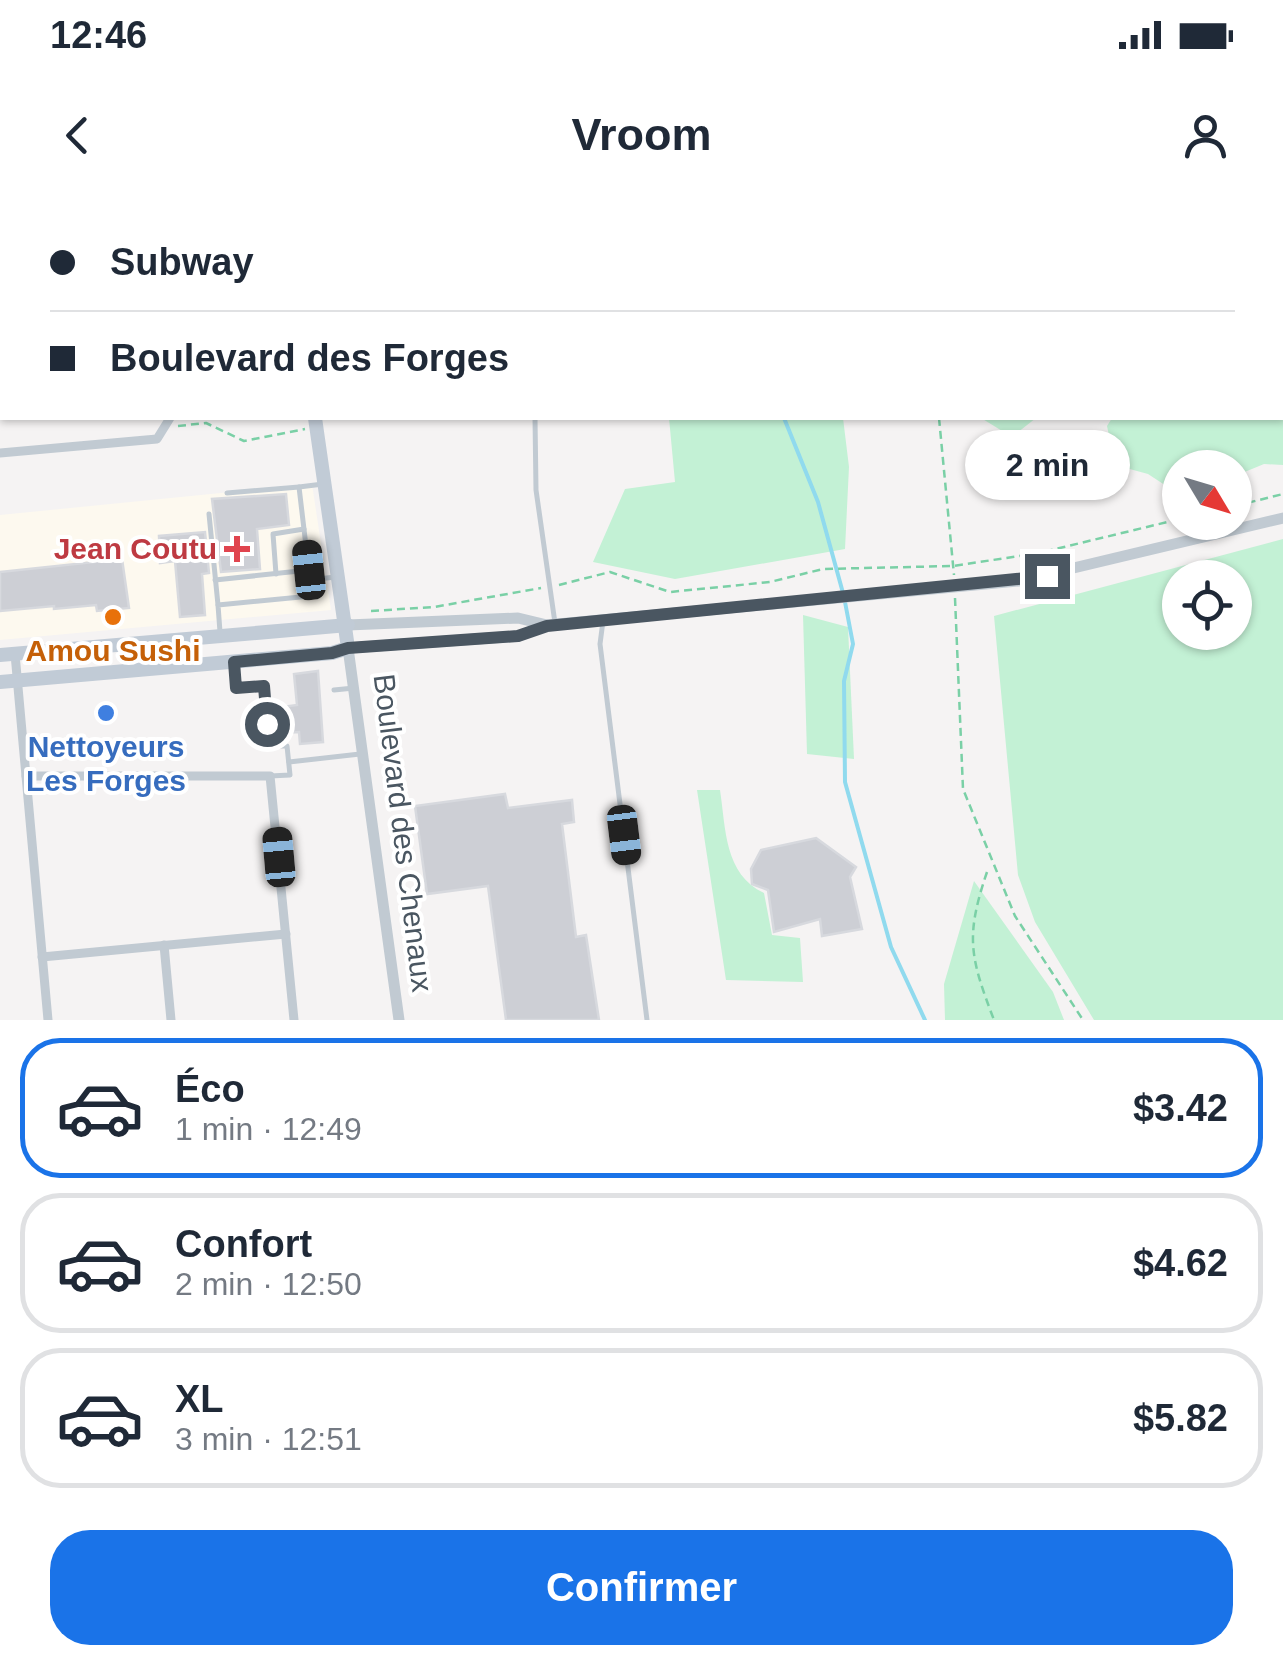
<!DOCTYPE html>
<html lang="fr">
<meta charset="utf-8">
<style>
body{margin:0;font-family:Helvetica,sans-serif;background:#f6f6f7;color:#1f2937;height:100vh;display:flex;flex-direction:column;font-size:38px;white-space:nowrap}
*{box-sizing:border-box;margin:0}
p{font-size:32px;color:#747a83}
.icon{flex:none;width:55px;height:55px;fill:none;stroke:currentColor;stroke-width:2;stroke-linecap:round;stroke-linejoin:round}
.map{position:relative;height:820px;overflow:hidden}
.details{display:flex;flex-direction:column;background:#fff;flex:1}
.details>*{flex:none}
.guide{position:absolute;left:0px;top:0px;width:1285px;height:220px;box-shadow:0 2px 8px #0004;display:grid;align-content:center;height:220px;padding:0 50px;background:#fff}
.needle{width:65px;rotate:128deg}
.tools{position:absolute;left:1162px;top:250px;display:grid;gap:20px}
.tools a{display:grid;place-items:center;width:90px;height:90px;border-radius:50%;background:#fff;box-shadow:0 2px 8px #0004;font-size:50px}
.end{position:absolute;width:45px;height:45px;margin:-22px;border:12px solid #4a5661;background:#fff;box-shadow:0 0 0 5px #fff}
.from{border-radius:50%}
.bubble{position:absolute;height:70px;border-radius:35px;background:#fff;box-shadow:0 2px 8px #0004;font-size:32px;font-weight:700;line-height:70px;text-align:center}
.car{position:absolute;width:30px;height:60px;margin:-30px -15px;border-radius:12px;box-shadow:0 0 8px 2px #0007;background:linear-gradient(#222 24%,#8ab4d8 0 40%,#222 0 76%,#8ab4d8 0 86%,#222 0)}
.guide b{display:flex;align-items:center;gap:35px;height:95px;font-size:38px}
.guide b+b{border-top:2px solid #e0e1e3}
.guide i{width:25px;height:25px;background:#1f2937}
ul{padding:18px 0 0;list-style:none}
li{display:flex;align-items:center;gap:30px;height:140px;margin:0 20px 15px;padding:0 30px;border:5px solid #e0e1e3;border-radius:40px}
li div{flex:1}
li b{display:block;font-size:38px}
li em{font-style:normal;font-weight:700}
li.on{border-color:#1a73e8}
li>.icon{width:90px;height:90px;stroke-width:1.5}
.cta{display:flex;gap:20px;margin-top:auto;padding:20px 50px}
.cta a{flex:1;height:115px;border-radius:40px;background:#1a73e8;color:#fff;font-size:40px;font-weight:700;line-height:115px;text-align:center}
.status{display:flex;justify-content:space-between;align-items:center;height:70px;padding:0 50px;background:#fff;direction:ltr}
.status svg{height:28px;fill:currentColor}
header{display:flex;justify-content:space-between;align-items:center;height:130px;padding:0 50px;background:#fff;font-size:45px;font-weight:700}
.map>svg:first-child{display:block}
</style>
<div class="status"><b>12:46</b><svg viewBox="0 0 49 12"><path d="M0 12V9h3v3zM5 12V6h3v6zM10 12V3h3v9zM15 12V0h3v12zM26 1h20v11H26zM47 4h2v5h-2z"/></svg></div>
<header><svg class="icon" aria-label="back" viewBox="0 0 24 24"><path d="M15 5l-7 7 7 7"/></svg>Vroom<svg class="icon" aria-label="person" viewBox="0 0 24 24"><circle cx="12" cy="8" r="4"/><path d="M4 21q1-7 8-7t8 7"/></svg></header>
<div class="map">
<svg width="1283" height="820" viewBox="0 0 1283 820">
<rect width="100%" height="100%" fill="#f5f3f3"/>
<!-- commercial -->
<path fill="#fdf9ef" d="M312 284 331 410 0 440V315Z"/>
<!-- green -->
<g fill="#c3f1d5" fill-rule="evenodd">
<path d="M959 0H1283V265L1264 264 1235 276V268H1180V295L1148 274 1115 265 1107 226 1112 218H1282V2H954Z"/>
<path d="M669 218H843L849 267 845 349 675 379 593 362 625 289 675 282Z"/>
<path d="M981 218H1036L1012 237Z"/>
<path d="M1283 339V820H1094L1035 722 1018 675 994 416ZM1180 378H1235V432H1180Z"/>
<path d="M803 415 848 427 854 559 807 554Z"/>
<path d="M697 590H720C726 629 724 674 764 693L772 735 800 738 803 782 726 780Z"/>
<path d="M974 681 1053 792 1064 820H945L944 784Z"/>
</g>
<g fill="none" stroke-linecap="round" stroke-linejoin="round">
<!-- stream -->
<g stroke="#90daee" stroke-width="4">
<path d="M744 0V2"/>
<path d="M784 218 818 302 843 393"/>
<path d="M845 402 853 444 844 481 845 582 891 747 925 820"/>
</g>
</g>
<!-- building -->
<g fill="#cdcfd5" stroke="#d7d9de" stroke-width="2.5">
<path d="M286 294 289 325 257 329 260 369 221 372 212 299Z"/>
<path d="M205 332 209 373 202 374 205 415 180 417 175 361 160 363 159 336Z"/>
<path d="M122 359 129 408 97 411 96 405 54 409V406L0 411V372Z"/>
<path d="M318 471 323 542 300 544 299 532 284 533 282 507 297 505 294 474Z"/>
<path d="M505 594 508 608 572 600 574 622 562 624 576 737 586 735 599 820H506L488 686 427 694 415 606Z"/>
<path d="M816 638 856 667 850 677 862 729 822 736 820 719 774 732 768 690 752 684 751 669 761 650Z"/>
</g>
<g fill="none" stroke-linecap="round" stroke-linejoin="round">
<!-- path -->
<g stroke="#7ad0a6" stroke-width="2.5" stroke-dasharray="8 5" stroke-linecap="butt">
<path d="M918 0V2"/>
<path d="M939 218 954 375"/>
<path d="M178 226 206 223 244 241 305 229"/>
<path d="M1235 306 1283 294"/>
<path d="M559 385 610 372 670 392 770 382 823 369 953 366 1039 353 1180 319"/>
<path d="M955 398 963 589 1015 716 1083 820"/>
<path d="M371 411 434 407 541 388"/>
<path d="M987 672C965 737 970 757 994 820"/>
</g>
<!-- service -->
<g stroke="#c1cad2" stroke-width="5">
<path d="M535 218 536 290 555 423"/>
<path d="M323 284 299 287 310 380 335 377"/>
<path d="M227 293 299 287"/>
<path d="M209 314 218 405"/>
<path d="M276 374 273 334 304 329"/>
<path d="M215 380 309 370"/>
<path d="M603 421 600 444 647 820"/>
<path d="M220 432 218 405 311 396 310 380"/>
<path d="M234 462 236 488 263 486 269 546H287L290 575 270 576"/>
<path d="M334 490 354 488"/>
<path d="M289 562 360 554"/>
</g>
<!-- minor -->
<g stroke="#c1cad2" stroke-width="9">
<path d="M0 94H2"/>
<path d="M0 253 157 239 170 218"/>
<path d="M15 454 48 820"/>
<path d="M26 576H270L294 820"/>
<path d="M164 745 171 820"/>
<path d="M42 757 286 734"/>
</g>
<!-- tertiary -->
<g stroke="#c1cad2" stroke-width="11">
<path d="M348 425 518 418 547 425"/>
<path d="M399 820 348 448 519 436 547 425 1019 381 1283 318"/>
</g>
<!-- secondary -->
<g stroke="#c1cbd6" stroke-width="14">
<path d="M287 0V2"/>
<path d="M0 455 348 425"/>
<path d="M0 482 332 453 348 448 315 218"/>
</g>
</g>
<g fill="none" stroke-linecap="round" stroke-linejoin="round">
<!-- route -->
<path stroke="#4a5661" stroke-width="12" d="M267 524 264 486 236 488 234 462 332 453 348 448 518 436 547 426 1047 376"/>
</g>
<!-- markers -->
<path fill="#e0444e" stroke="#fff" stroke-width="4" d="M232 334h10v10h10v10h-10v10h-10v-10h-10v-10h10z"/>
<circle fill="#e8710a" stroke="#fff" stroke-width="4" cx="113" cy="417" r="10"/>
<circle fill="#3f7fe0" stroke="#fff" stroke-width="4" cx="106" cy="513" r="10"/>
<g text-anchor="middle" stroke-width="8" stroke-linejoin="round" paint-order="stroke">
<!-- health labels -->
<g font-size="30" font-weight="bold" fill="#be3a42" stroke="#fff" text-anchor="end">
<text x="217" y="359">Jean Coutu</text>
</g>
<!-- food labels -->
<g font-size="30" font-weight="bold" fill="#c56008" stroke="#fff">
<text x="113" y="461">Amou Sushi</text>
</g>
<!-- shop labels -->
<g font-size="30" font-weight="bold" fill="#366cbe" stroke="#fff">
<text x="106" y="557">Nettoyeurs<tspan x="106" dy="34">Les Forges</tspan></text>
</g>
<!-- street labels -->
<g font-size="30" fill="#4a5661" stroke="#fff">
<text transform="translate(403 633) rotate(83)" y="10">Boulevard des Chenaux</text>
</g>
</g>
</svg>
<div class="tools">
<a><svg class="needle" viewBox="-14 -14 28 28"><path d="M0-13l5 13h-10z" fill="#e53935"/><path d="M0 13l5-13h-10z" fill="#747a83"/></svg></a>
<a><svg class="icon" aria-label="locate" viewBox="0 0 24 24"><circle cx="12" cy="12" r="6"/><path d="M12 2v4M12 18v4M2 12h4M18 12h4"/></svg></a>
</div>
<i class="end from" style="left:267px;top:524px"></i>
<i class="end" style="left:1047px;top:376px"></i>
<div class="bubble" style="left:965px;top:230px;width:165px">2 min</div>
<i class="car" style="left:309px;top:370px;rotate:354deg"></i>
<i class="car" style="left:624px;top:635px;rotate:173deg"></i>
<i class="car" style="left:279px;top:657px;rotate:355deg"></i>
<div class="guide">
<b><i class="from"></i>Subway</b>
<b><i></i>Boulevard des Forges</b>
</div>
</div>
<section class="details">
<ul>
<li class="on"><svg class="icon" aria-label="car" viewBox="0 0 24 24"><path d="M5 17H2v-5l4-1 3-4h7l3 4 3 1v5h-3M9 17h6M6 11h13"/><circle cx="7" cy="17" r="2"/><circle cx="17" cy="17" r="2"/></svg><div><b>Éco</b><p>1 min · 12:49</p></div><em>$3.42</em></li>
<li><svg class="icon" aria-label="car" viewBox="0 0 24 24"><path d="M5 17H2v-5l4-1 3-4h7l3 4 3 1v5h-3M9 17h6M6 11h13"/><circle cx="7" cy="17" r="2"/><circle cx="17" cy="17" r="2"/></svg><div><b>Confort</b><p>2 min · 12:50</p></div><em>$4.62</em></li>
<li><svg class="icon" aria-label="car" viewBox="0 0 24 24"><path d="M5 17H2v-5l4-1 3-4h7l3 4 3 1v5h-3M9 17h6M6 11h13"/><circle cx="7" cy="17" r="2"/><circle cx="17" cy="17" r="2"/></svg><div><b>XL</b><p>3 min · 12:51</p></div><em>$5.82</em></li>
</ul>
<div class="cta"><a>Confirmer</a></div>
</section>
